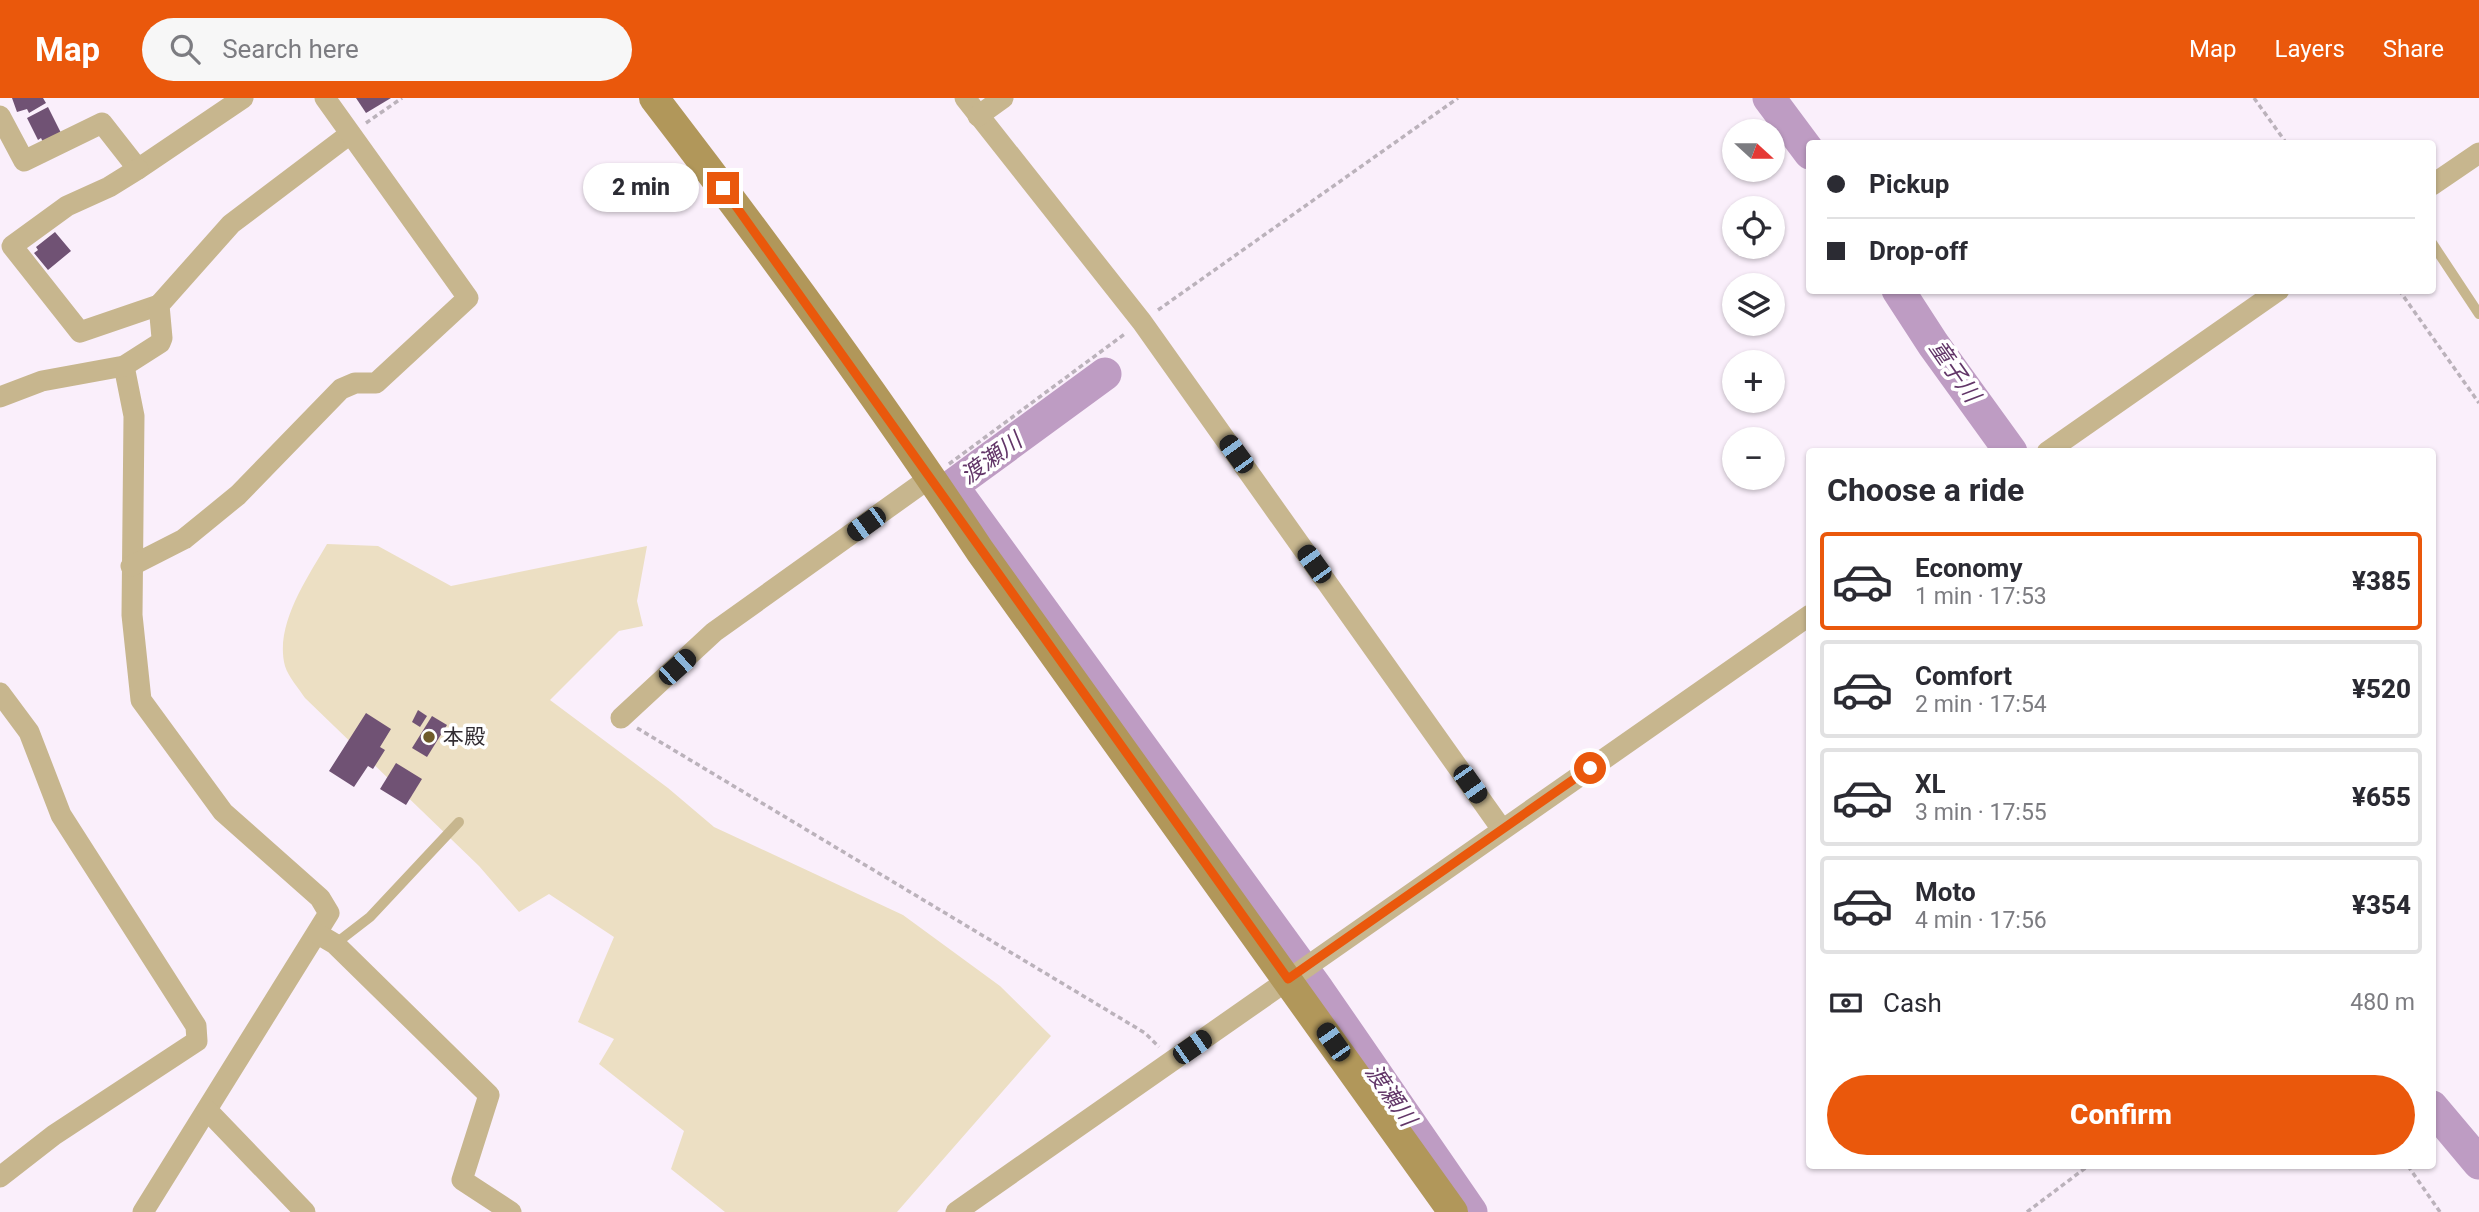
<!DOCTYPE html>
<meta charset="utf-8">
<style>
body{margin:0;font-family:Roboto,"Noto Sans JP",sans-serif;background:#f7f7f7;color:#2b2b33;height:100vh;display:flex;flex-direction:column;font-size:26px;white-space:nowrap}
*{box-sizing:border-box;margin:0}
p{font-size:23px;color:#7c7c81}
.icon{flex:none;width:38px;height:38px;fill:none;stroke:currentColor;stroke-width:2;stroke-linecap:round;stroke-linejoin:round}
.map{position:relative;flex:1;overflow:hidden}
.sheet{position:absolute;left:1806px;top:350px;width:630px;height:721px;display:flex;flex-direction:column;background:#fff;border-radius:7px;box-shadow:0 2px 5px #0004}
.sheet>*{flex:none}
.guide{position:absolute;left:1806px;top:42px;width:630px;height:154px;border-radius:7px;box-shadow:0 2px 5px #0004;display:grid;align-content:center;height:154px;padding:0 21px;background:#fff}
.needle{width:46px;rotate:111deg}
.fabs{position:absolute;left:1722px;top:21px;display:grid;gap:14px}
.fabs a{display:grid;place-items:center;width:63px;height:63px;border-radius:50%;background:#fff;box-shadow:0 2px 5px #0004;font-size:35px}
.end{position:absolute;width:32px;height:32px;margin:-16px;border:9px solid #ea580c;background:#fff;box-shadow:0 0 0 4px #fff}
.from{border-radius:50%}
.bubble{position:absolute;height:49px;border-radius:24px;background:#fff;box-shadow:0 2px 5px #0004;font-size:23px;font-weight:800;line-height:49px;text-align:center}
.car{position:absolute;width:21px;height:42px;margin:-21px -10px;border-radius:9px;box-shadow:0 0 5px 2px #0007;background:linear-gradient(#222 24%,#8ab4d8 0 40%,#222 0 76%,#8ab4d8 0 86%,#222 0)}
.guide b{display:flex;align-items:center;gap:24px;height:66px;font-size:26px}
.guide b+b{border-top:2px solid #e1e1e2}
.guide i{width:18px;height:18px;background:#2b2b33}
ul{padding:0;list-style:none}
li{display:flex;align-items:center;gap:21px;height:98px;margin:0 14px 10px;padding:0 7px;border:4px solid #e1e1e2;border-radius:7px}
li div{flex:1}
li b{display:block;font-size:26px}
li em{font-style:normal;font-weight:800}
li.current{border-color:#ea580c}
li>.icon{width:63px;height:63px;stroke-width:1.5}
h2{padding:0 21px;font-size:32px;line-height:84px}
.pay{display:flex;align-items:center;gap:18px;height:77px;padding:0 21px;font-size:26px}
.pay p{margin-inline-start:auto}
.action{display:flex;gap:14px;margin-top:auto;padding:14px 21px}
.action a{flex:1;height:80px;border-radius:42px;background:#ea580c;color:#fff;font-size:28px;font-weight:800;line-height:80px;text-align:center}
header{display:flex;align-items:center;gap:42px;box-sizing:border-box;height:98px;padding:0 35px;background:#ea580c;color:#fff}
header strong{font-size:33px}
nav{display:flex;gap:38px;margin-inline-start:auto;font-size:24px}
.search{width:490px;height:63px;background:#f7f7f7;display:flex;align-items:center;gap:18px;box-sizing:border-box;padding:0 24px;border-radius:38px;color:#7c7c81;font-size:26px}
.map>svg:first-child{display:block}
</style>
<header>
<strong>Map</strong>
<div class="search"><svg class="icon" aria-label="search" viewBox="0 0 24 24"><circle cx="10" cy="10" r="6"/><path d="M15 15l6 6"/></svg>Search here</div>
<nav><a>Map</a><a>Layers</a><a>Share</a></nav>
</header>
<div class="map">
<svg width="2479" height="1114" viewBox="0 0 2479 1114">
<rect width="100%" height="100%" fill="#faeffb"/>
<!-- green -->
<path fill="#ecdfc3" d="M327 446 378 448 451 488 647 448 637 503 643 528 619 533 550 602 668 690 714 729 903 817 1000 888 1051 938 897 1114H725L671 1071 684 1033 599 966 614 941 578 924 614 839 549 796 519 814 479 768 305 600C299 591 288 578 285 568 274 527 308 479 327 446Z"/>
<g fill="none" stroke-linecap="round" stroke-linejoin="round">
<!-- river -->
<g stroke="#be9cc3" stroke-width="33">
<path d="M1769 0 1810 55"/>
<path d="M1898 192 1933 246 2011 354"/>
<path d="M1105 276 952 388 1318 892 1471 1114"/>
<path d="M2432 1009 2479 1065"/>
</g>
</g>
<!-- building -->
<g fill="#705274">
<path d="M12 0H43L46 5 29 15 27 11 17 14Z"/>
<path d="M356 0H391L366 15Z"/>
<path d="M48 9 61 35 43 44 41 40 38 42 27 20Z"/>
<path d="M55 134 71 153 48 172 34 155 38 152 36 149Z"/>
<path d="M418 612 427 618 420 629 412 624Z"/>
<path d="M366 615 391 631 380 649 385 652 373 671 368 668 354 689 329 673Z"/>
<path d="M432 618 447 627 427 659 412 650Z"/>
<path d="M396 665 422 681 406 707 380 691Z"/>
</g>
<g fill="none" stroke-linecap="round" stroke-linejoin="round">
<!-- path -->
<g stroke="#bbb2bb" stroke-width="3.5" stroke-dasharray="5 3.5" stroke-linecap="butt">
<path d="M2254 0 2287 46"/>
<path d="M366 25 402 0"/>
<path d="M2399 192 2479 305"/>
<path d="M1158 212 1458 0"/>
<path d="M949 366 1126 235"/>
<path d="M637 630 1145 935 1159 949"/>
<path d="M2408 1068 2440 1114"/>
<path d="M2027 1114 2088 1068"/>
</g>
<!-- lane -->
<g stroke="#c7b68e" stroke-width="10">
<path d="M2432 145 2479 216"/>
<path d="M335 846 370 819 459 724"/>
</g>
<!-- street -->
<g stroke="#c7b68e" stroke-width="21">
<path d="M965 0 1142 224 1501 730"/>
<path d="M0 18 24 63 102 25 138 71 243 0"/>
<path d="M978 18 1003 0"/>
<path d="M138 71 109 89 67 108 12 148 80 234 159 207"/>
<path d="M2432 87 2479 55"/>
<path d="M124 268 134 318 132 517 141 602 223 714 320 800 329 815 143 1114"/>
<path d="M0 299 42 283 124 268 160 245 162 240 159 207 231 126 350 36"/>
<path d="M2047 354 2279 192"/>
<path d="M131 468 184 441 238 397 341 291 355 285H376L468 200 325 0"/>
<path d="M0 595 29 634 61 717 196 928 197 943 54 1037 0 1079"/>
<path d="M621 620 714 534 931 379"/>
<path d="M318 836 335 846 489 997 462 1082 511 1114"/>
<path d="M207 1012 305 1114"/>
<path d="M956 1114 1810 517"/>
</g>
<!-- secondary -->
<path stroke="#b1975a" stroke-width="30" d="M654 0C767 147 877 298 980 453L1453 1114"/>
</g>
<g fill="none" stroke-linecap="round" stroke-linejoin="round">
<!-- route -->
<path stroke="#ea580c" stroke-width="9" d="M723 90 1288 881 1590 670"/>
</g>
<!-- markers -->
<circle fill="#6f5b2a" stroke="#fff" stroke-width="2.5" cx="429" cy="639" r="7"/>
<g text-anchor="middle" stroke-width="7" stroke-linejoin="round" paint-order="stroke">
<!-- poi labels -->
<g font-size="21" fill="#322d32" stroke="#fff" text-anchor="start">
<text x="443" y="646">本殿</text>
</g>
<!-- water labels -->
<g font-size="23" font-style="italic" fill="#623668" stroke="#fff">
<text transform="translate(1955 273) rotate(55)" y="8">童子川</text>
<text transform="translate(991 360) rotate(-36)" y="8">渡瀬川</text>
<text transform="translate(1391 997) rotate(55)" y="8">渡瀬川</text>
</g>
</g>
</svg>
<div class="fabs">
<a><svg class="needle" viewBox="-14 -14 28 28"><path d="M0-13l5 13h-10z" fill="#e53935"/><path d="M0 13l5-13h-10z" fill="#7c7c81"/></svg></a>
<a><svg class="icon" aria-label="locate" viewBox="0 0 24 24"><circle cx="12" cy="12" r="6"/><path d="M12 2v4M12 18v4M2 12h4M18 12h4"/></svg></a>
<a><svg class="icon" aria-label="layers" viewBox="0 0 24 24"><path d="M12 4l9 5-9 5-9-5zM3 14l9 5 9-5"/></svg></a>
<a>+</a>
<a>−</a>
</div>
<i class="end from" style="left:1590px;top:670px"></i>
<i class="end" style="left:723px;top:90px"></i>
<div class="bubble" style="left:583px;top:65px;width:116px">2 min</div>
<i class="car" style="left:1236px;top:356px;rotate:324deg"></i>
<i class="car" style="left:866px;top:426px;rotate:234deg"></i>
<i class="car" style="left:1314px;top:466px;rotate:324deg"></i>
<i class="car" style="left:677px;top:569px;rotate:48deg"></i>
<i class="car" style="left:1470px;top:686px;rotate:145deg"></i>
<i class="car" style="left:1333px;top:944px;rotate:325deg"></i>
<i class="car" style="left:1192px;top:949px;rotate:55deg"></i>
<div class="guide">
<b><i class="from"></i>Pickup</b>
<b><i></i>Drop-off</b>
</div>
<section class="sheet">
<h2>Choose a ride</h2>
<ul>
<li class="current"><svg class="icon" aria-label="car" viewBox="0 0 24 24"><path d="M5 17H2v-5l4-1 3-4h7l3 4 3 1v5h-3M9 17h6M6 11h13"/><circle cx="7" cy="17" r="2"/><circle cx="17" cy="17" r="2"/></svg><div><b>Economy</b><p>1 min · 17:53</p></div><em>¥385</em></li>
<li><svg class="icon" aria-label="car" viewBox="0 0 24 24"><path d="M5 17H2v-5l4-1 3-4h7l3 4 3 1v5h-3M9 17h6M6 11h13"/><circle cx="7" cy="17" r="2"/><circle cx="17" cy="17" r="2"/></svg><div><b>Comfort</b><p>2 min · 17:54</p></div><em>¥520</em></li>
<li><svg class="icon" aria-label="car" viewBox="0 0 24 24"><path d="M5 17H2v-5l4-1 3-4h7l3 4 3 1v5h-3M9 17h6M6 11h13"/><circle cx="7" cy="17" r="2"/><circle cx="17" cy="17" r="2"/></svg><div><b>XL</b><p>3 min · 17:55</p></div><em>¥655</em></li>
<li><svg class="icon" aria-label="car" viewBox="0 0 24 24"><path d="M5 17H2v-5l4-1 3-4h7l3 4 3 1v5h-3M9 17h6M6 11h13"/><circle cx="7" cy="17" r="2"/><circle cx="17" cy="17" r="2"/></svg><div><b>Moto</b><p>4 min · 17:56</p></div><em>¥354</em></li>
</ul>
<div class="pay"><svg class="icon" aria-label="cash" viewBox="0 0 24 24"><path d="M3 7h18v10H3z"/><circle cx="12" cy="12" r="2"/></svg>Cash<p>480 m</p></div>
<div class="action"><a>Confirm</a></div>
</section>
</div>
